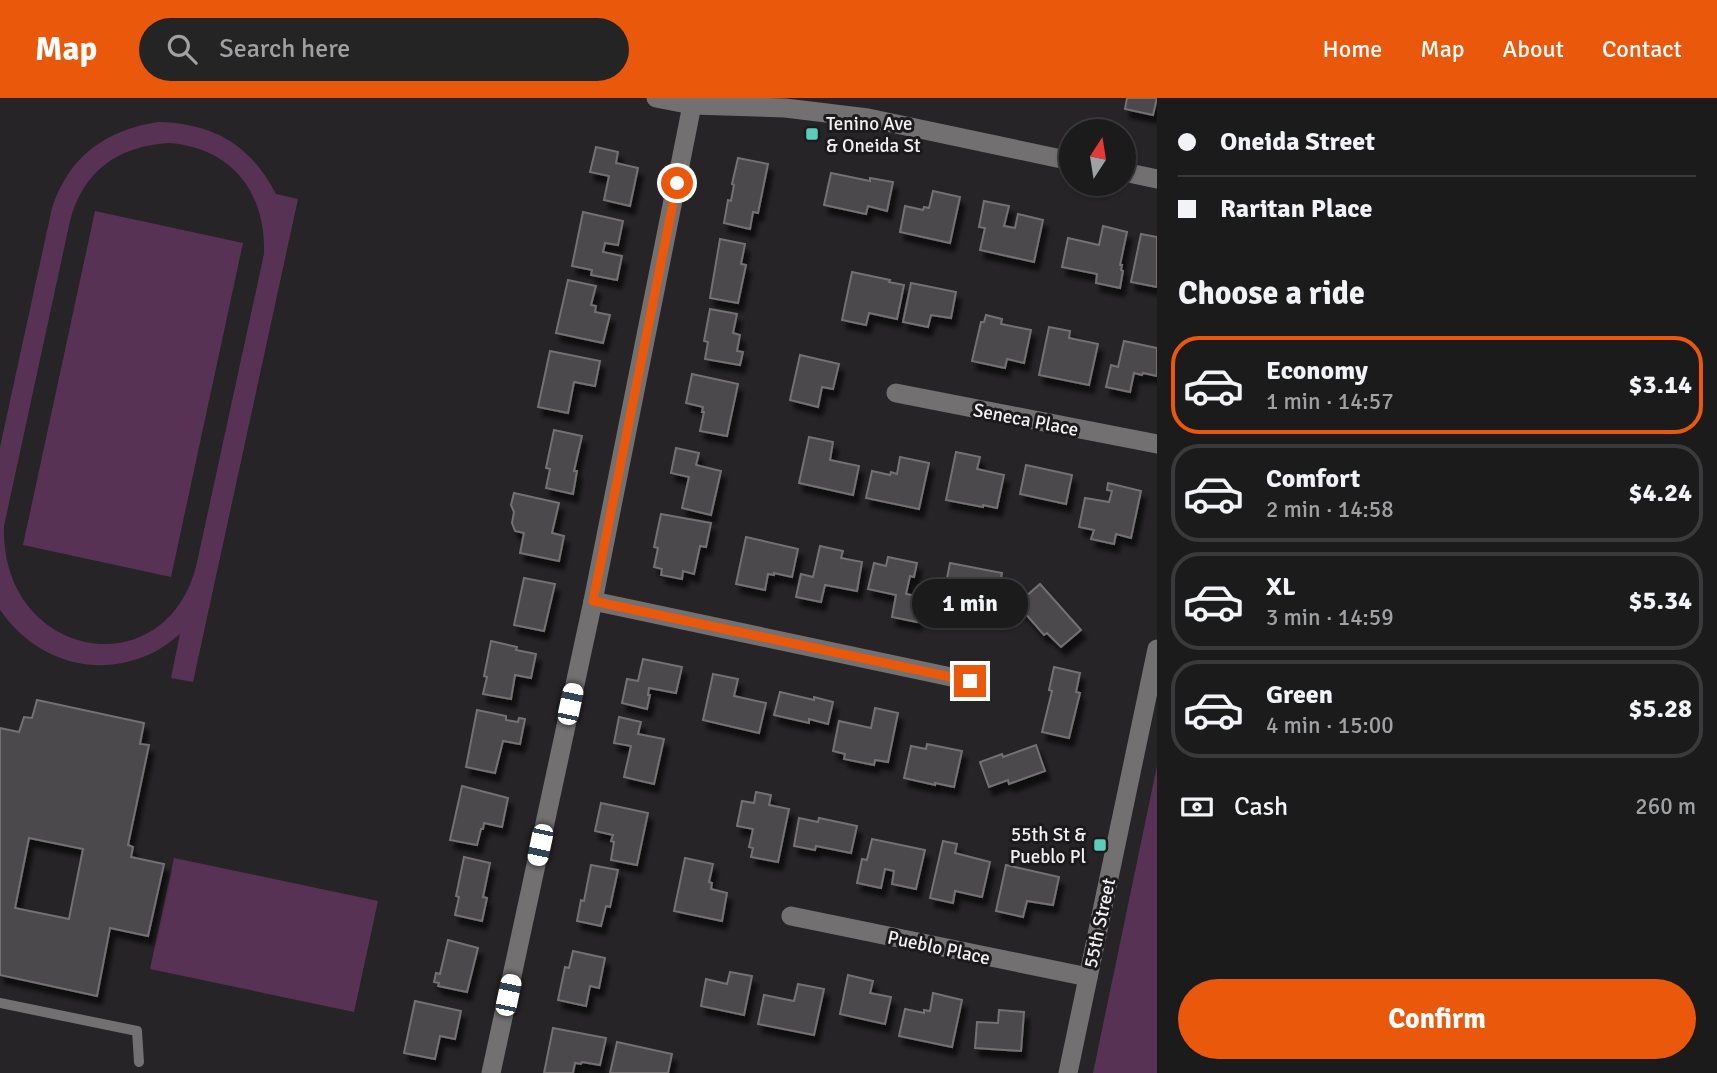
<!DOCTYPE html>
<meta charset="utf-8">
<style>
body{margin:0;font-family:Signika,sans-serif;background:#252425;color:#f1f3f6;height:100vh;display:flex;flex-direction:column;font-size:26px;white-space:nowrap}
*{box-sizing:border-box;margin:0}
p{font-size:23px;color:#a0a1a3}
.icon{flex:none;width:38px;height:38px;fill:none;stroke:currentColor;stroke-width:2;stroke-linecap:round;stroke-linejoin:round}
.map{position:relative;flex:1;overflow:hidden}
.side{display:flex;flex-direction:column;background:#1c1b1c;width:560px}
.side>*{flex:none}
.banner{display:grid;align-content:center;height:154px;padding:0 21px;background:#1c1b1c}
.needle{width:46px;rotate:12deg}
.controls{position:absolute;left:1059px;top:21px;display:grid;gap:14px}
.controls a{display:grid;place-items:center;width:77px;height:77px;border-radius:50%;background:#1c1b1c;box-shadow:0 2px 5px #0004,0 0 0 2px #3a393b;font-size:35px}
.end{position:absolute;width:32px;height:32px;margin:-16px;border:9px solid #ea580c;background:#fff;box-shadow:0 0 0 4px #fff}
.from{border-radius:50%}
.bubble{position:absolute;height:49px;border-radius:24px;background:#1c1b1c;box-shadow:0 2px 5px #0004,0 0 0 2px #3a393b;font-size:23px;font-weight:700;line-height:49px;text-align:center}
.car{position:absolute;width:21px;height:42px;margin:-21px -10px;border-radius:9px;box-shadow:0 0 5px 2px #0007;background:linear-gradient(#fff 24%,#345 0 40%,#fff 0 76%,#345 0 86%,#fff 0)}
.banner b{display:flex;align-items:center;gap:24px;height:66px;font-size:26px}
.banner b+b{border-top:2px solid #3a393b}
.banner i{width:18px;height:18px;background:#f1f3f6}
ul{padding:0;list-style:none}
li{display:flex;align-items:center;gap:21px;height:98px;margin:0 14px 10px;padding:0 7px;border:4px solid #3a393b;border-radius:28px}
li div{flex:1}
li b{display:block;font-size:26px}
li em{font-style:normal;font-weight:700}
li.selected{border-color:#ea580c}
li>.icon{width:63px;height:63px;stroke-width:1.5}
h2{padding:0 21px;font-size:32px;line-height:84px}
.pay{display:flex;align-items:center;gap:18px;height:77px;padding:0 21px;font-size:26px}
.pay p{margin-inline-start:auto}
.cta{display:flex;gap:14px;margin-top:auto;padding:14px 21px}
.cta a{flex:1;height:80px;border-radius:42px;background:#ea580c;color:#fff;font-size:28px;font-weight:700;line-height:80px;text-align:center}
header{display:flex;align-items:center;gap:42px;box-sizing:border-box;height:98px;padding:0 35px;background:#ea580c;color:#fff}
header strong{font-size:33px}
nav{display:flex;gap:38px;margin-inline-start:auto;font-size:24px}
.search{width:490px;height:63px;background:#252425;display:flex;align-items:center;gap:18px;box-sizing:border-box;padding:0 24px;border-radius:38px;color:#a0a1a3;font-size:26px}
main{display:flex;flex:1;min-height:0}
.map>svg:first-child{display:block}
</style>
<header>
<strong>Map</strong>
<div class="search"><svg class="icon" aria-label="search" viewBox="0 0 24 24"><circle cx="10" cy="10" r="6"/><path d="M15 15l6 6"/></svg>Search here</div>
<nav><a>Home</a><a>Map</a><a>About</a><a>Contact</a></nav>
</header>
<main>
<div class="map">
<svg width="1157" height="975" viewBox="0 0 1157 975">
<defs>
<filter id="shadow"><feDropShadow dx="4.5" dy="8" stdDeviation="2" flood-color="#0009"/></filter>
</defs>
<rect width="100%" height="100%" fill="#262426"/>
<!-- green -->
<g fill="#583254" fill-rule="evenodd">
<path d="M158 24C213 25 251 47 276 96L298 101 193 584 171 580 180 536C169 545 157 554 143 559 88 580 33 559 0 512V349L52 110C69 58 106 32 158 24ZM169 45C232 50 266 94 264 156L196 469C163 592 0 560 4 428L70 123C83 73 118 48 169 45Z"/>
<path d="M95 113 243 145 171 479 23 447Z"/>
<path d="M1157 668V975H1093Z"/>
<path d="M174 760 378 803 354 914 150 871Z"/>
</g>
<!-- building -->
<g fill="#4b484b" stroke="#747173" stroke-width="2" fill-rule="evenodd" filter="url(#shadow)">
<path d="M1127 0H1157L1153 17 1125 11Z"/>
<path d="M596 49 618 54 616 65 638 70 630 108 604 102 609 78 590 74Z"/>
<path d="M738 60 768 66 758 115 753 114 750 131 724 125 728 102 731 103 734 87 732 86Z"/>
<path d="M831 75 870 83V80L893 84 887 113 868 108 866 116 824 107Z"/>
<path d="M933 93 960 99 950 145 900 134 905 108 923 112 924 109 929 110Z"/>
<path d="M984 103 1009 108 1004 128 1015 130 1018 116 1043 122 1034 164 980 152 985 130 979 129Z"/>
<path d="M583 114 623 123 618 147 605 145 603 154 622 158 617 182 591 177 592 172 572 168Z"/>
<path d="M1103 128 1127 134 1120 167H1122L1121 172 1123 173 1120 190 1096 185 1097 176 1062 169 1068 140 1099 147Z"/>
<path d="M1141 136 1157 139V189L1131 184Z"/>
<path d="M720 141 745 146 741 166 746 167 738 205 710 200Z"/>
<path d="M852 174 890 182 889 184 904 187 897 221 869 215 866 227 842 222Z"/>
<path d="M568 182 596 188 591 207 596 208 595 214 610 217 603 245 556 235Z"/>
<path d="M911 185 956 194 951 220 931 217 928 229 903 224Z"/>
<path d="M710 211 737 216 733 235 740 237 737 253 743 254 740 267 705 261 708 244 704 243Z"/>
<path d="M986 217 1002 221 1001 226 1031 232 1024 265 1007 261 1005 270 972 263 981 224H984Z"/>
<path d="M1049 229 1070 233 1069 240 1098 246 1089 287 1039 277Z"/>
<path d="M1124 243 1157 250V278L1143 275 1142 277 1134 275 1130 294 1106 289 1111 267 1118 269Z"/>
<path d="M550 253 600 263 595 288 574 284 568 315 538 309Z"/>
<path d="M800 257 839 266 833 291 822 289 818 309 790 302Z"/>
<path d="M692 276 738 286 727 338 700 333 704 314H702L703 309 686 305Z"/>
<path d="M554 332 582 338 574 373H577L573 396 546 390 550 371 546 370Z"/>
<path d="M809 339 833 344 830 362 859 368 853 397 799 385Z"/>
<path d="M676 350 699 355 696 367 721 373 711 417 682 410 689 379 671 375Z"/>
<path d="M956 354 980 359 977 371 1004 377 997 410 983 407V409L946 402Z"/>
<path d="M900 359 929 365 919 411 866 400 872 373 890 377 891 374 897 376Z"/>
<path d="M1026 367 1072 377 1066 406 1020 396Z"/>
<path d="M1108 385 1141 393 1131 440 1116 436 1114 446 1091 441 1094 432 1079 429 1085 400 1109 404 1112 393 1107 392Z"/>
<path d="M514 395 559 405 552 435 564 438 559 463 520 455 524 435 515 433 512 425 514 414 511 407Z"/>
<path d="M661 416 711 425 706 449 700 448 694 476 683 473 682 481 661 477 662 471 654 469 658 450 654 449Z"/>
<path d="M746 439 798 451 792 479 774 475V477L768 476 765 492 736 486Z"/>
<path d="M820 448 843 453 841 460 862 464 857 493 825 487 821 504 796 499 801 476 813 479Z"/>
<path d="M888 459 917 465 914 479 910 478 906 496 922 499 917 524 892 519 896 497 868 491 874 465 886 468Z"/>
<path d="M950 465 1002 475 997 503 971 500 968 517 941 511Z"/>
<path d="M524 480 555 486 544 533 514 527Z"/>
<path d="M1040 486 1081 532 1061 549 1047 535 1044 537 1017 506Z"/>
<path d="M491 543 517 549 516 552 536 556 531 580 515 577 511 601 483 596 487 579 484 578Z"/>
<path d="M643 561 682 569 676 595 649 590 648 597H650L647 611 622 605 627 581 638 583Z"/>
<path d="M1054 569 1080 575 1076 594 1080 595 1069 640 1042 634 1052 593 1049 592Z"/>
<path d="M713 576 738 581 734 598 766 605 759 635 703 622Z"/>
<path d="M780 594 814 602V599L833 604 828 626 809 621V625L774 617Z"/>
<path d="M37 602 144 625 140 646 149 647 128 747 133 749 131 759 164 766 148 838 110 830 97 898 0 877V630L19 634 24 619 32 620ZM29 740 83 751 69 821 15 810Z"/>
<path d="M875 610 898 615 888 664 875 662 874 667 844 661 845 656 833 653 839 623 871 630Z"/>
<path d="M477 612 506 618V622L518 624 519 620 525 621 520 646 503 643 495 675 466 669Z"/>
<path d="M619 619 641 624 638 636 664 641 654 686 624 679 631 648 614 645Z"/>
<path d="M927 646 962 653 954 689 935 685V687L904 680 911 648 926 651Z"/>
<path d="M1036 647 1045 673 1009 686 1008 682 989 689 980 664 1002 656 1003 659Z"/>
<path d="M462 688 508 700 502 729 484 725 483 731H481L477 747 450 742Z"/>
<path d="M756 694 771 697 769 707 789 711 778 764 751 759 753 750 749 749 753 731 737 728 742 703 754 705Z"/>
<path d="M601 705 648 715 637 767 611 762 614 744 611 743 613 737 595 733Z"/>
<path d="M799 720 818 724 819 720 857 728 851 755 816 748 815 752 794 748Z"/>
<path d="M872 741 925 752 916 791 892 786 894 773 885 771 881 790 857 785 862 761 867 762Z"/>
<path d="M943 743 957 746 955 755 990 764 982 799 955 793 953 805 930 800Z"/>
<path d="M464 759 490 765 483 799 487 800 482 823 455 817 459 799 456 798Z"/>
<path d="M685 760 713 766 709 784 712 785 711 791 727 795 722 823 674 813Z"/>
<path d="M591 767 618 772 610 809 606 808 601 828 577 823 581 802 584 803Z"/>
<path d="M1006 767 1059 779 1053 807 1027 803 1023 819 996 813Z"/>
<path d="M448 842 478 850 467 894 438 888 439 885 434 884 436 875 440 876Z"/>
<path d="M573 853 605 860 599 890 590 888 586 908 558 902 565 869 569 870Z"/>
<path d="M730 874 752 878 744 917 701 908 706 881 727 886Z"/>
<path d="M848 877 873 883 870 895 891 899 885 926 840 916Z"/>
<path d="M798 886 824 891 814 937 758 926 764 897 794 903Z"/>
<path d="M933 895 962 902 952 949 899 938 905 911 924 915V912L930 913Z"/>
<path d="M415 903 461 913 455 941 440 938 435 961 404 955Z"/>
<path d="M999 912 1024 914 1021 953 975 950 977 924 998 925Z"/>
<path d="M553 930 606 940 600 967 582 964 581 966 575 965 573 975H544Z"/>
<path d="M617 944 672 956 668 975H610Z"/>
</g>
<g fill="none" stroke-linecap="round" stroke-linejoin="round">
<!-- service -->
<path stroke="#737072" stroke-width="10" d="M0 905 137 933 139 964"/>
<!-- minor -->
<g stroke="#737072" stroke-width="19">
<path d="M656 0 692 7 785 10 868 20 1071 63"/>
<path d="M1124 74 1157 81"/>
<path d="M896 295 1157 346"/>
<path d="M593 503 970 583"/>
<path d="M791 818 1088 879"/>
<path d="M491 975 593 503 692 7"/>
<path d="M1068 975 1157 551"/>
</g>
</g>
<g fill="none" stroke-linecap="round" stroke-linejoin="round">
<!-- route -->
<path stroke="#ea580c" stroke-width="9" d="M677 85 593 503 970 583"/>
</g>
<!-- markers -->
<g fill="#5bcebb" stroke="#1d1a1c" stroke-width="2.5">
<rect x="805" y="29" width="14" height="14" rx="3.5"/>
<rect x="1093" y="740" width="14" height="14" rx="3.5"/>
</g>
<g text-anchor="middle" stroke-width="6" stroke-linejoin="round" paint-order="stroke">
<!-- poi labels -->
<g font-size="19" fill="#f2f0f2" stroke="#1d1a1c" text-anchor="start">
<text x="826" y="32">Tenino Ave<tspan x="826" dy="22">&amp; Oneida St</tspan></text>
<text x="1086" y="743" text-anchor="end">55th St &amp;<tspan x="1086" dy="22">Pueblo Pl</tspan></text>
</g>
<!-- street labels -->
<g font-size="19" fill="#f2f0f2" stroke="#1d1a1c">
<text transform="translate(1026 321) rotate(11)" y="7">Seneca Place</text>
<text transform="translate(1099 825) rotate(-78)" y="7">55th Street</text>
<text transform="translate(939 849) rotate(12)" y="7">Pueblo Place</text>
</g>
</g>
</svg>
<div class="controls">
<a><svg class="needle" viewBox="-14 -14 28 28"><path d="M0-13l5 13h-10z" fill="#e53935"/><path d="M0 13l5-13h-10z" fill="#a0a1a3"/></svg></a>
</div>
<i class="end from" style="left:677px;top:85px"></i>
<i class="end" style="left:970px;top:583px"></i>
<div class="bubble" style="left:912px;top:481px;width:116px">1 min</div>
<i class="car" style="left:570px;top:606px;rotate:12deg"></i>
<i class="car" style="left:540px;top:747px;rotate:192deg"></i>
<i class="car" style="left:508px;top:897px;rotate:12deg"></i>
</div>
<section class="side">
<div class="banner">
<b><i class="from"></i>Oneida Street</b>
<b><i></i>Raritan Place</b>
</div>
<h2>Choose a ride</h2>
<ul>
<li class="selected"><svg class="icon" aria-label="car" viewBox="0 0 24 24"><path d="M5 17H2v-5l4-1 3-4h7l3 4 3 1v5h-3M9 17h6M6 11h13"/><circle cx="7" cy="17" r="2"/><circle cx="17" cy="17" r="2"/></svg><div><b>Economy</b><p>1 min · 14:57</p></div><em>$3.14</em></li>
<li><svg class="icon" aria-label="car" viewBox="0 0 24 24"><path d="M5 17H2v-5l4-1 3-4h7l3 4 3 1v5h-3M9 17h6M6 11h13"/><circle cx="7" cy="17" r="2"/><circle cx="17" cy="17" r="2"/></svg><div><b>Comfort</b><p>2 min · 14:58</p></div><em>$4.24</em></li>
<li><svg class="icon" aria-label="car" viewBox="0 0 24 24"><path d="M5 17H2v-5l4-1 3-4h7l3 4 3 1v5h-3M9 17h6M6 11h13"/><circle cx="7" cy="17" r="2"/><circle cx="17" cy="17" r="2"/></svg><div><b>XL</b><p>3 min · 14:59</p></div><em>$5.34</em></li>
<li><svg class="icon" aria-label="car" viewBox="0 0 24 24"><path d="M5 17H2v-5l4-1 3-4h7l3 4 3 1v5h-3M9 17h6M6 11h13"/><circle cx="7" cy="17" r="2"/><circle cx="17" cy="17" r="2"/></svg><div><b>Green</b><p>4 min · 15:00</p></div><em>$5.28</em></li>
</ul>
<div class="pay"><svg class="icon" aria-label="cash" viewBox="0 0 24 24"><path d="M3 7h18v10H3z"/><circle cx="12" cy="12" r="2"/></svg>Cash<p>260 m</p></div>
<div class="cta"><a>Confirm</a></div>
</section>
</main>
